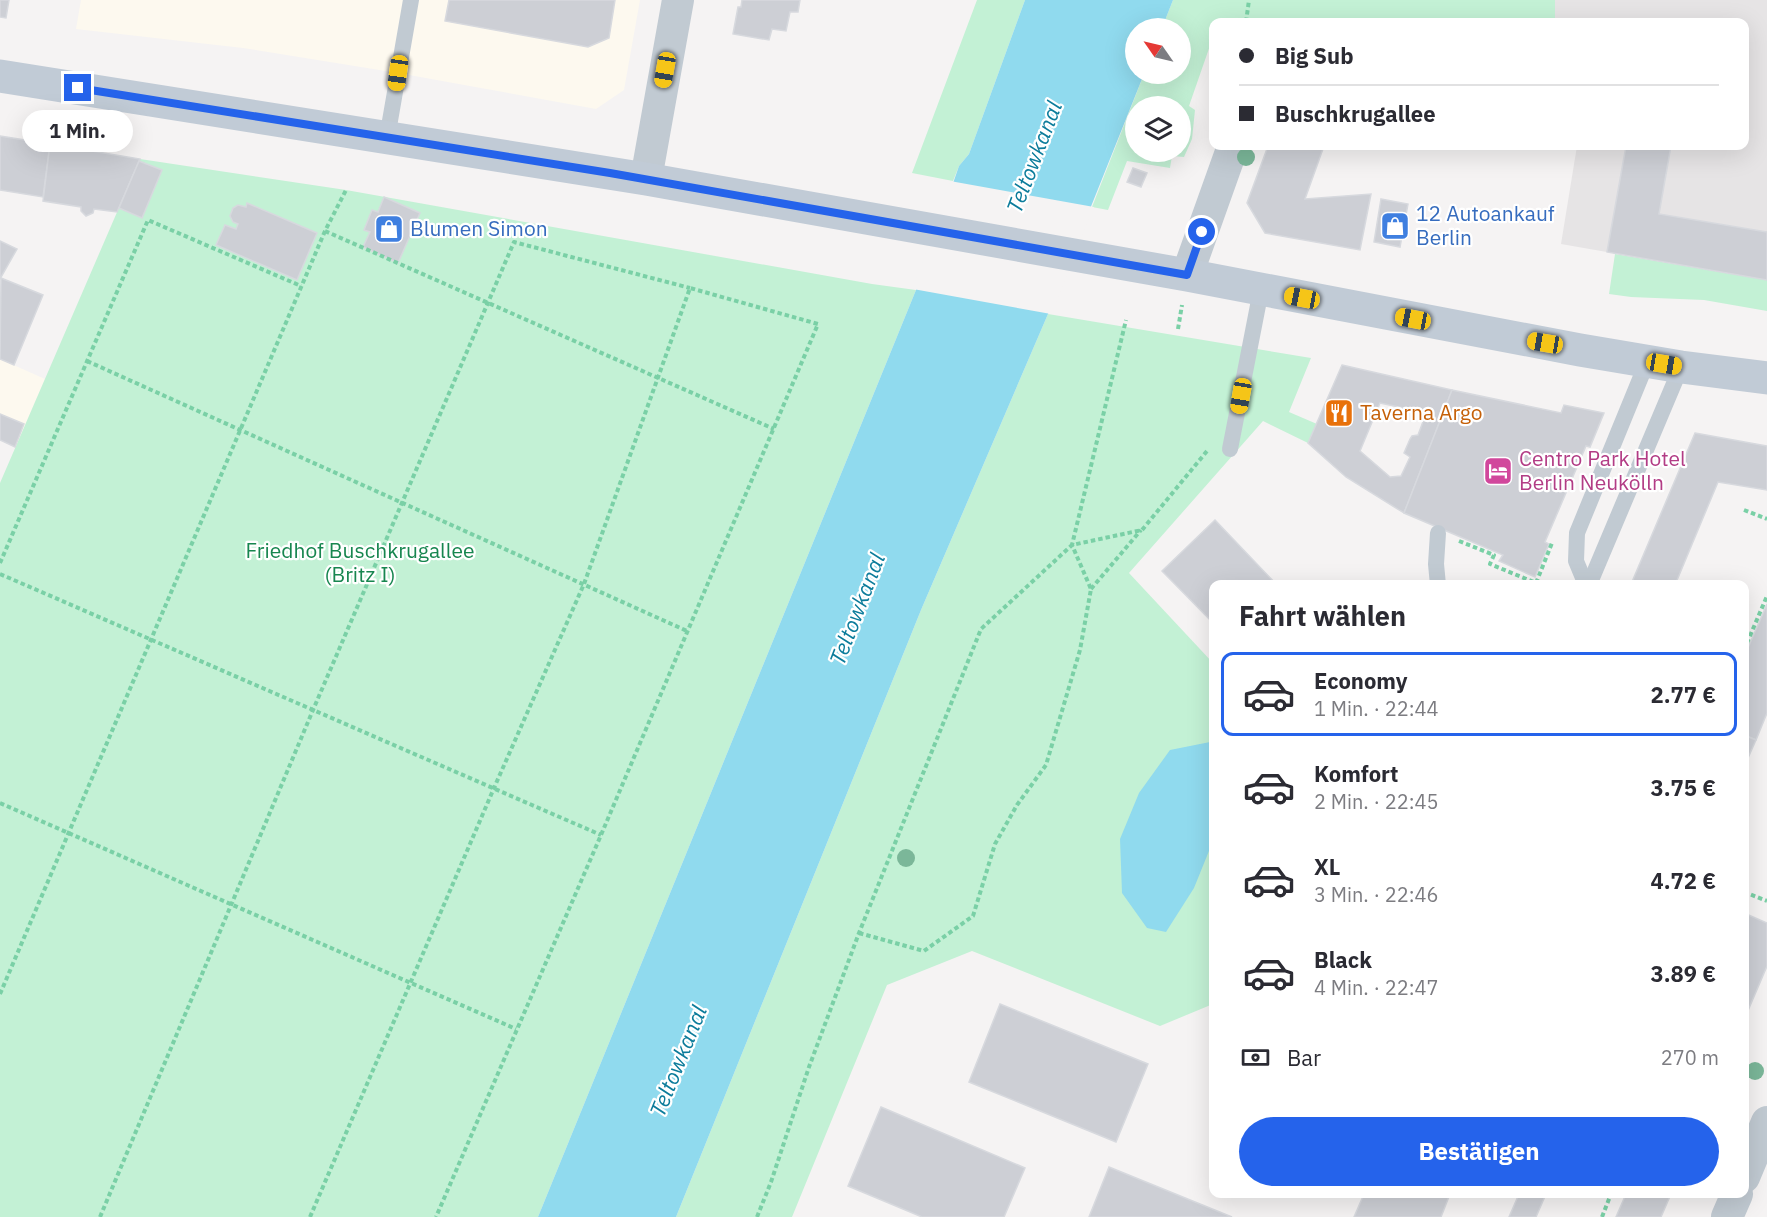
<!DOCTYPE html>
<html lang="de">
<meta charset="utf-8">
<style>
body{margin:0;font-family:"IBM Plex Sans",sans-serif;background:#f2f2f3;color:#2b2b33;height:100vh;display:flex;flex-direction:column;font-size:22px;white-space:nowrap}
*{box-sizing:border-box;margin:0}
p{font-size:20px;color:#7c7c81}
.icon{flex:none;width:33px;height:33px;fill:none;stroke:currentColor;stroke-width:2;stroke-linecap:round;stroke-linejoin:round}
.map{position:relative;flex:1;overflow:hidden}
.side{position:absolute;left:1209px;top:580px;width:540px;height:618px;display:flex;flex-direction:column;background:#fff;border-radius:12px;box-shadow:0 6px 24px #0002}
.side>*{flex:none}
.top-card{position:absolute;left:1209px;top:18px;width:540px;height:132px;border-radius:12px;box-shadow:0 6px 24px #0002;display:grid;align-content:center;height:132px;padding:0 30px;background:#fff}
.needle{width:39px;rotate:304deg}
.buttons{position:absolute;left:1125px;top:18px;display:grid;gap:12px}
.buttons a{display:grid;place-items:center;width:66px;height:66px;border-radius:50%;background:#fff;box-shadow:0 6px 24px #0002;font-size:30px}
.end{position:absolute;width:27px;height:27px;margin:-14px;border:8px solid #2563eb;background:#fff;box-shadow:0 0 0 3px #fff}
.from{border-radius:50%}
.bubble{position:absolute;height:42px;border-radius:21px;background:#fff;box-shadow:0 6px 24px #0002;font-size:20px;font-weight:800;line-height:42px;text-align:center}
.car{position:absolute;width:18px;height:36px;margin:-18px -9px;border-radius:8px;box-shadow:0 0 4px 2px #0007;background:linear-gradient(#f5c518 24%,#345 0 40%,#f5c518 0 76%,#345 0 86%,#f5c518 0)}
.top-card b{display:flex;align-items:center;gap:21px;height:57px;font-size:22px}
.top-card b+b{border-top:2px solid #e1e1e2}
.top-card i{width:15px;height:15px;background:#2b2b33}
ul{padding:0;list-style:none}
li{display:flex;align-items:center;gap:18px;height:84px;margin:0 12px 9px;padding:0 18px;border:3px solid transparent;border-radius:12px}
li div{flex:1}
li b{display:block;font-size:22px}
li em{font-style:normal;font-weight:800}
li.active{border-color:#2563eb}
li>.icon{width:54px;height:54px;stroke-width:1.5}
h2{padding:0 30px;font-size:27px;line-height:72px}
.pay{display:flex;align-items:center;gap:15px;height:66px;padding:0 30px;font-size:22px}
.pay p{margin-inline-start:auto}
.primary-button{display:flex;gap:12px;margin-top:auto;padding:12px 30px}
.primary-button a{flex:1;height:69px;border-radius:36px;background:#2563eb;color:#fff;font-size:24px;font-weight:800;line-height:69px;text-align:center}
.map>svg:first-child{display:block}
</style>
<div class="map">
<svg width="1767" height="1217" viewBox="0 0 1767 1217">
<rect width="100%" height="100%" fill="#f5f3f3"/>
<!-- commercial -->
<g fill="#fdf9ef">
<path d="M81 0H640L624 90 596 109 398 73 243 48 76 29Z"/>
<path d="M0 359 45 379 16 447 0 440Z"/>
</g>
<!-- education -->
<path fill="#e6e4e5" d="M1555 0H1767V280L1561 244 1577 146H1744V22H1555Z"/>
<!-- green -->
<g fill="#c3f1d5" fill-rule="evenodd">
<path d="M977 0H1025L969 154 959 166 953 181 912 173Z"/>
<path d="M1173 0H1555V22H1214L1213 37 1189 106 1195 110 1192 139 1184 157 1172 156 1170 168 1127 161 1108 210 1092 207 1144 74H1180V28H1162ZM1136 106H1180V152H1136Z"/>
<path d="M140 159 346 190 872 284 916 290 538 1217H0V483Z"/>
<path d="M1615 254 1767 280V311L1704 300 1631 297 1609 294Z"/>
<path d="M1048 314 1311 358 1289 412 1317 424 1308 443 1263 421 1129 573 1213 663V1004L1160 1026 972 951 887 985 792 1217H676L921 610Z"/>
</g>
<!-- water -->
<g fill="#90daee">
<path d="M1025 0H1173L1162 28H1136V74H1144L1048 314 921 610 676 1217H538L916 290 959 166 969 154Z"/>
<path d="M1210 742 1214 744 1213 841 1194 888 1166 932 1147 928 1122 893 1120 839 1139 793 1170 750Z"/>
</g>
<!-- pier -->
<path fill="#f5f3f3" d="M950 181 1094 207 1051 314 913 289Z"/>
<!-- building -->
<g fill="#cdcfd5" stroke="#d7d9de" stroke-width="1.5" fill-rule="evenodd">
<path d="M0 0H9L6 18 0 17Z"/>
<path d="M449 0H615L609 38 588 47 445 21Z"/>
<path d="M742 0H800L798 12H790L786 31 772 29 769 40 733 34 738 7H741Z"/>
<path d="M0 136 50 144 43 197 0 190Z"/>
<path d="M50 144 140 159 117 212 94 209 93 213 86 216 81 211V207L43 201Z"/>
<path d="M1268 146H1324L1305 199 1371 194 1360 250 1265 233 1247 203Z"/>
<path d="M1626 146H1671L1659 214 1767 232V280L1607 252Z"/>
<path d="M139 161 162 170 142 218 119 208Z"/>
<path d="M1133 168 1147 173 1141 187 1127 182Z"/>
<path d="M384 197 420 213 398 263 363 247 370 232 364 230 372 210 378 212Z"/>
<path d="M1381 199 1408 204 1400 247 1374 242Z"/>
<path d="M247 203 317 233 297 280 216 245 225 225 236 229 238 224 233 222 230 216 233 208 238 205 246 207Z"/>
<path d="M0 241 17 249 0 279Z"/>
<path d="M1 278 43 295 14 365 0 359Z"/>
<path d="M1342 365 1452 390 1404 513 1346 477 1308 443ZM1380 403 1417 411 1424 419 1418 435 1412 436 1410 439 1404 453 1410 457 1401 476 1390 477 1360 451Z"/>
<path d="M1452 390 1561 413 1564 405 1604 413 1590 447 1586 446 1545 542 1549 544 1535 577 1499 561 1503 555 1404 513Z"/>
<path d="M0 414 24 424 15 447 0 440Z"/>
<path d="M1695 433 1767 446V490L1718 482 1675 585H1638L1632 582Z"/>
<path d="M1215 520 1277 585H1214V624L1162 571Z"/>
<path d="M1767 604V713L1756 740 1744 735V657Z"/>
<path d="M1744 735 1756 740 1744 767Z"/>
<path d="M1744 913 1767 923V966L1744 1020Z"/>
<path d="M1000 1004 1148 1064 1116 1142 969 1082Z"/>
<path d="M881 1107 1025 1168 1004 1217H922L848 1186Z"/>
<path d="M1109 1167 1232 1217H1089Z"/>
<path d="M1364 1194H1450L1441 1217H1354Z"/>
<path d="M1519 1194H1546L1536 1217H1509Z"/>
<path d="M1626 1194H1671L1661 1217H1616Z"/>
</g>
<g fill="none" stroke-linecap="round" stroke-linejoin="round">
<!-- path -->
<g stroke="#7ad0a6" stroke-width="4" stroke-dasharray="4.5 3" stroke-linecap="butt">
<path d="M1246 22 1249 0"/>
<path d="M325 231 774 429"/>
<path d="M1178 329 1182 305"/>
<path d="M87 361 687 631"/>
<path d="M1744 510 1767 519"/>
<path d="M1459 541 1494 555 1490 564 1536 583 1552 543"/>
<path d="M0 563 148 220 301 286"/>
<path d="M0 574 601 835"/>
<path d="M1091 589 1141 530"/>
<path d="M1744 650 1767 596"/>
<path d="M0 803 516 1029"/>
<path d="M1744 892 1767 901"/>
<path d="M859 933 924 951 973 916 995 844 1017 805 1046 765 1080 650 1091 589 1072 545 1126 320"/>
<path d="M0 994 325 231 346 190"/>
<path d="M100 1217 313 710 514 242 690 288"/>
<path d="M310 1217 494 788 584 584 690 288 818 324 601 835 436 1217"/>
<path d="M757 1217 771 1182 809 1067 859 933 981 629 1072 545 1142 530 1207 451"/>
<path d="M1602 1217 1611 1194"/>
</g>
<!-- service -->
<g stroke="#c1cad2" stroke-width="16">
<path d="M387 138 411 0"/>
<path d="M1230 449 1261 290"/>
<path d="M1438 533 1436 564 1438 585"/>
<path d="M1586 585 1576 561 1577 533 1647 362"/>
<path d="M1589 585 1681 367"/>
</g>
<!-- minor -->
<g stroke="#c1cad2" stroke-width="32">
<path d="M646 179 678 0"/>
<path d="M1187 275 1233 146"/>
<path d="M1744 1177 1767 1122"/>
<path d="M1727 1217 1737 1194"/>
</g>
<!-- secondary -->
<path stroke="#c1cbd6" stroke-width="33" d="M0 76 646 179 1187 275 1580 350 1681 367 1767 378"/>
</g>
<!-- trees -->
<g fill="#7bb799">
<circle cx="1246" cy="157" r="9"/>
<circle cx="906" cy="858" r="9"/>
<circle cx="1755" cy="1071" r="9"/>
</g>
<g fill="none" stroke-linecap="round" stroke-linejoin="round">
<!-- route -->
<path stroke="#2563eb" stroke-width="8" d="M78 88 610 173 1187 275 1202 232"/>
</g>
<!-- icons -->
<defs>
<g id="shop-square" transform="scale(1.5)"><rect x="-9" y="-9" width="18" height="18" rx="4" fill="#3f7fe0" stroke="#fff"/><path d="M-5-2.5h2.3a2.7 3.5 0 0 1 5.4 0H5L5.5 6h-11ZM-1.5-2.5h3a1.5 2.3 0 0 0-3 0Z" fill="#fff"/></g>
<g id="restaurant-square" transform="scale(1.5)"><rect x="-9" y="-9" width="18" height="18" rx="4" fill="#e8710a" stroke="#fff"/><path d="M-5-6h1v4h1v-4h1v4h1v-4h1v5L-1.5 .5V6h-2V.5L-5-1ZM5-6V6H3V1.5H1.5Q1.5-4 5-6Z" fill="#fff"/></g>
<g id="hotel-square" transform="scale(1.5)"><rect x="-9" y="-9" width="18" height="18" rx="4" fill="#d1479c" stroke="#fff"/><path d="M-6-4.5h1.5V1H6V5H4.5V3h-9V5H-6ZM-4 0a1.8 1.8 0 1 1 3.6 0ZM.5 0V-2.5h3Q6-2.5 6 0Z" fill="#fff"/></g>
</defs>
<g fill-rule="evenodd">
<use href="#shop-square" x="1395" y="226"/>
<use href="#shop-square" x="389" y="229"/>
<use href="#restaurant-square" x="1339" y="413"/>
<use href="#hotel-square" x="1498" y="471"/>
</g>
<g text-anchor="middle" stroke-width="4.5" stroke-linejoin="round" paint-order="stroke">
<!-- shop labels -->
<g font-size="21" fill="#366cbe" stroke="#fff" text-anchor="start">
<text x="1416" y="221">12 Autoankauf<tspan x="1416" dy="24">Berlin</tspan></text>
<text x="410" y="236">Blumen Simon</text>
</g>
<!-- food labels -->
<g font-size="21" fill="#c56008" stroke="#fff" text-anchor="start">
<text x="1360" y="420">Taverna Argo</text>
</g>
<!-- hotel labels -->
<g font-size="21" fill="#b23c85" stroke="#fff" text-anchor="start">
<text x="1519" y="466">Centro Park Hotel<tspan x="1519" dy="24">Berlin Neukölln</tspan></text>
</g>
<!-- park labels -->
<g font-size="21" fill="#17864f" stroke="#fff">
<text x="360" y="558">Friedhof Buschkrugallee<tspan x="360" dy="24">(Britz I)</tspan></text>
</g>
<!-- water labels -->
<g font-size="22" font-style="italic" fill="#0c7c9b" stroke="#fff">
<text transform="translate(1034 157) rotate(-69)" y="8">Teltowkanal</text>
<text transform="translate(857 609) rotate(-69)" y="8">Teltowkanal</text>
<text transform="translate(678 1061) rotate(-68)" y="8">Teltowkanal</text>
</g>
</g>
</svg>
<div class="buttons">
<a><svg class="needle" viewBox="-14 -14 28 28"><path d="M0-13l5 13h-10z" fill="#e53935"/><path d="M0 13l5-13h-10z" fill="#7c7c81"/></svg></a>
<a><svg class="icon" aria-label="layers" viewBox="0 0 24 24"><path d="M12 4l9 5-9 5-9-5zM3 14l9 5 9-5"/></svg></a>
</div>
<i class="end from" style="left:1202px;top:232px"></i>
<i class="end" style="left:78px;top:88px"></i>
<div class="bubble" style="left:22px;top:110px;width:111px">1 Min.</div>
<i class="car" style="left:665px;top:70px;rotate:190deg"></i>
<i class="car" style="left:398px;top:73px;rotate:188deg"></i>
<i class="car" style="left:1302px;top:298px;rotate:281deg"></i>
<i class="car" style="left:1413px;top:319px;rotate:281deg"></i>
<i class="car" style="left:1545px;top:343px;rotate:280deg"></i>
<i class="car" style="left:1664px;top:364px;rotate:100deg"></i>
<i class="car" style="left:1241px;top:396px;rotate:190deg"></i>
<div class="top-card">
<b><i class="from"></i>Big Sub</b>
<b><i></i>Buschkrugallee</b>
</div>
<section class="side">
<h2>Fahrt wählen</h2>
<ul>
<li class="active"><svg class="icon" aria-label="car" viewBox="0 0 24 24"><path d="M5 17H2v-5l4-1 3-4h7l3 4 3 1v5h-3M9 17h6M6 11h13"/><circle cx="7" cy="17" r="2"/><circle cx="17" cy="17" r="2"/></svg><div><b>Economy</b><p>1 Min. · 22:44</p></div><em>2.77 €</em></li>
<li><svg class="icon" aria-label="car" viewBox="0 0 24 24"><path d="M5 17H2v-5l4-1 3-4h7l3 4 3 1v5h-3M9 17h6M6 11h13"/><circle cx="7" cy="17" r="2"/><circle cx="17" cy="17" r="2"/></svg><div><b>Komfort</b><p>2 Min. · 22:45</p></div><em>3.75 €</em></li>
<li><svg class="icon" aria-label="car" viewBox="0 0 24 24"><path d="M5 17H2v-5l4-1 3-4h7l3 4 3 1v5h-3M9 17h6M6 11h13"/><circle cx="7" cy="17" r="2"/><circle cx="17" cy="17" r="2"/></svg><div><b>XL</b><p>3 Min. · 22:46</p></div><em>4.72 €</em></li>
<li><svg class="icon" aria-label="car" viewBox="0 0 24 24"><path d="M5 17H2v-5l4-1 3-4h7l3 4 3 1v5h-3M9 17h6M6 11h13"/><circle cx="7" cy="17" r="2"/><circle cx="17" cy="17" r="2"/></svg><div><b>Black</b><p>4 Min. · 22:47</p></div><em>3.89 €</em></li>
</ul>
<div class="pay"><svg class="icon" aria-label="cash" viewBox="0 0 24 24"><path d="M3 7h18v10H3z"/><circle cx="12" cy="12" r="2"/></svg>Bar<p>270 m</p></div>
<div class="primary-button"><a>Bestätigen</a></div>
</section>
</div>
